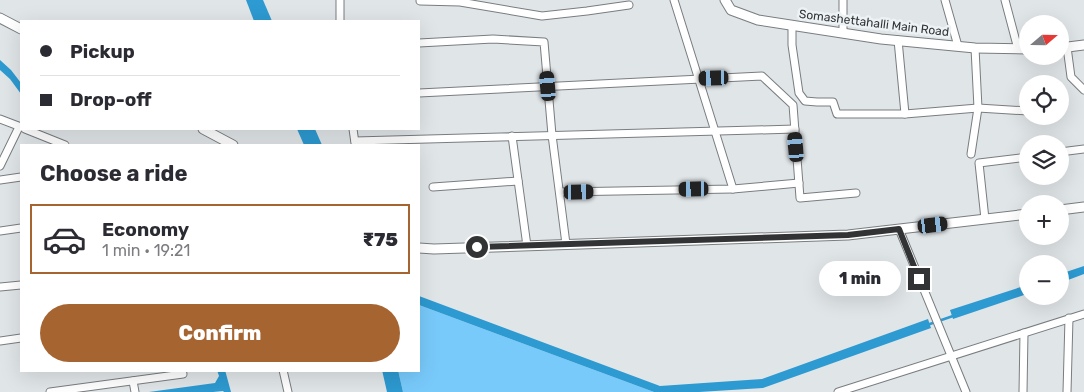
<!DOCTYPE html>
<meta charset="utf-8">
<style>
body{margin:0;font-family:Rubik,sans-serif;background:#f7f7f7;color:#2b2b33;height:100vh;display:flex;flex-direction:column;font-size:19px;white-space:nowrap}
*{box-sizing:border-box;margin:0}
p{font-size:16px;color:#7c7c81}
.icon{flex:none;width:28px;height:28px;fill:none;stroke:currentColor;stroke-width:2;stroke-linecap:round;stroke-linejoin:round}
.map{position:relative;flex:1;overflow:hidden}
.side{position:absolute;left:20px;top:144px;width:400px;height:228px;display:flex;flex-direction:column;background:#fff;border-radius:0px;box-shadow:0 5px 20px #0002}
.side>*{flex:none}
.guide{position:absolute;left:20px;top:20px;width:400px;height:110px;border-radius:0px;box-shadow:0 5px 20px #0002;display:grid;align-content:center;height:110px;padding:0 20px;background:#fff}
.needle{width:32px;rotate:70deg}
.tools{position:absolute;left:1019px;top:15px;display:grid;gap:10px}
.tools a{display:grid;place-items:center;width:50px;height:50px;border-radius:50%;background:#fff;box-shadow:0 5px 20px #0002;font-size:25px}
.end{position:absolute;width:22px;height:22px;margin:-11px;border:6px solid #313334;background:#fff;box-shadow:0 0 0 2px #fff}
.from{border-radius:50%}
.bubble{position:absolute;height:35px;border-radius:18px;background:#fff;box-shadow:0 5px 20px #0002;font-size:16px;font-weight:800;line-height:35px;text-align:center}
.car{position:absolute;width:15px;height:30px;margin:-15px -8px;border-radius:6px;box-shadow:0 0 4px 1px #0007;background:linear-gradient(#222 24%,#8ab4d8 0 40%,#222 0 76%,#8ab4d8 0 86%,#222 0)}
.guide b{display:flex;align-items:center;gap:18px;height:48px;font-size:19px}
.guide b+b{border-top:1px solid #e1e1e2}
.guide i{width:12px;height:12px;background:#2b2b33}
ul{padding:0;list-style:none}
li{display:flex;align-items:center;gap:15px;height:70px;margin:0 10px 8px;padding:0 10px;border:2px solid #e1e1e2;border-radius:0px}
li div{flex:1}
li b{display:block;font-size:19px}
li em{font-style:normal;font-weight:800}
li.on{border-color:#a66431}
li>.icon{width:45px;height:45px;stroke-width:1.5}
h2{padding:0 20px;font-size:22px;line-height:60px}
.primary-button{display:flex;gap:10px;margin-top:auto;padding:10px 20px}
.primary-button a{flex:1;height:58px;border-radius:30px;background:#a66431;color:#fff;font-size:20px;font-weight:800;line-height:58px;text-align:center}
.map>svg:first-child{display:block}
</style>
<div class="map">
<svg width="1084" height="392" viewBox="0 0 1084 392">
<rect width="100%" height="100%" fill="#e0e5e8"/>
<!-- green -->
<path fill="#78cafb" d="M419 305 654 392H403L398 370H419Z"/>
<!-- water -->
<g fill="#2d9ad1">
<path d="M246 0H263L272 21H254Z"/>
<path d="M0 60 11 70 21 83V94L10 79 0 70Z"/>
<path d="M297 129H315L322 145H304Z"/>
<path d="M1084 266V274L1060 283V274Z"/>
<path d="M1027 285V294L953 319 950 310Z"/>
<path d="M419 296 660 386 762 379 928 319 931 328 763 388 699 392H654L419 305Z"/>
<path d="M217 370H225L231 392H224L223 391 213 392H149L215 383 219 376Z"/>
<path d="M382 370H398L403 392H387Z"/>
</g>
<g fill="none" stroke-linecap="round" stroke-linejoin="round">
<!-- stream -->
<path stroke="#2d9ad1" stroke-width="2.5" d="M927 325 953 316"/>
<!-- minor casing -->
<g stroke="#797d80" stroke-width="9">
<g id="minor">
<path d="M674 0 733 189"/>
<path d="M843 0V33"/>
<path d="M945 0 958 46"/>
<path d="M1005 0 1018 49"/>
<path d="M420 1 460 2 542 16 587 11 629 5"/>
<path d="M340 21V0"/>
<path d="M792 25V45L799 93 805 101 817 102H833L837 114H905L978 108 1028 111"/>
<path d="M898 40 905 114"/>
<path d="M419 43 493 39 544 42 552 135 566 244"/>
<path d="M1067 47 1071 77 1084 90"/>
<path d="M419 93 762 76 793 105 800 198 856 193"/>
<path d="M0 119 21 127"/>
<path d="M25 129 65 145"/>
<path d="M353 129 355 143"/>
<path d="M512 136 527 246"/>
<path d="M355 141 795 129"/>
<path d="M1060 152 1084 149"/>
<path d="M971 154 978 108 975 48"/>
<path d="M0 166 19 127"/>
<path d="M0 180 21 177"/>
<path d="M433 187 518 181"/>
<path d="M560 192 733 189 799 183"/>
<path d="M985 219 979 163 1028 157"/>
<path d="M899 229 966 392"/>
<path d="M0 231 21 228"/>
<path d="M0 287 21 285"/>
<path d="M0 341 21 338"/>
<path d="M283 370 288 392"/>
<path d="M133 381 135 392"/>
<path d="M50 392 183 374 182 370"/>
<path d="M838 392 1084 314"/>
<path d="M1023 392 1024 333"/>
<path d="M1067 392 1069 318"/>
</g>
</g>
<!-- tertiary casing -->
<g stroke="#797d80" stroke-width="11">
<g id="tertiary">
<path d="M725 0 731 10 758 20 881 39 975 48 1028 49"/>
<path d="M0 18 21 29"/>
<path d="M1060 48 1084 45"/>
<path d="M203 129 233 145"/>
<path d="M1060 210 1084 207"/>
<path d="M419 248 434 249 848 235 1028 214"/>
</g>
</g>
<!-- minor -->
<use href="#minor" stroke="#fff" stroke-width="7"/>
<!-- tertiary -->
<use href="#tertiary" stroke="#fff" stroke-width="9"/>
</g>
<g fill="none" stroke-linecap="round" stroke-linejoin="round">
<!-- route -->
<path stroke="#313334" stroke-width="6" d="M477 247 848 235 899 229 919 279"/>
</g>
<g text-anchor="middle" stroke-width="5" stroke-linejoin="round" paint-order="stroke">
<!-- street labels -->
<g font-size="12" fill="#313334" stroke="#edf2f5">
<text transform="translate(874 23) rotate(7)" y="4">Somashettahalli Main Road</text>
</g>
</g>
</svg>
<div class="tools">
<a><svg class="needle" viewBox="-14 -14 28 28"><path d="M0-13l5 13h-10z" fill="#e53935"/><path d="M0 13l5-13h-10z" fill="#7c7c81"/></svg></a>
<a><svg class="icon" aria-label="locate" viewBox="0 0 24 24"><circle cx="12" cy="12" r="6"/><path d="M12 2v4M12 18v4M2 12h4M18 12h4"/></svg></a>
<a><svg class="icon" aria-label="layers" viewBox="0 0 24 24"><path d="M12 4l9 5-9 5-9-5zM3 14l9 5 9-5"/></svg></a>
<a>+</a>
<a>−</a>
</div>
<i class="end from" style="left:477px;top:247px"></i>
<i class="end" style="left:919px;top:279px"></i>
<div class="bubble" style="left:819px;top:261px;width:82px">1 min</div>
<i class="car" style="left:714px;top:78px;rotate:268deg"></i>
<i class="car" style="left:548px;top:86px;rotate:355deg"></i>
<i class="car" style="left:796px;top:147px;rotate:355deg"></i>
<i class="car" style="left:694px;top:189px;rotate:269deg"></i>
<i class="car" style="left:579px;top:192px;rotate:89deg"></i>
<i class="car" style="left:933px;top:225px;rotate:83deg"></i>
<div class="guide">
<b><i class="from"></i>Pickup</b>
<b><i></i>Drop-off</b>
</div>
<section class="side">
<h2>Choose a ride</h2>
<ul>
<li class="on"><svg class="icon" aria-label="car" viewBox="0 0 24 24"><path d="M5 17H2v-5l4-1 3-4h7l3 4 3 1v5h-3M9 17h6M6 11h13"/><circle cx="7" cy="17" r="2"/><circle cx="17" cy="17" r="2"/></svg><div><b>Economy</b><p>1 min · 19:21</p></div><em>₹75</em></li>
</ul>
<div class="primary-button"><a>Confirm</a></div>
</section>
</div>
